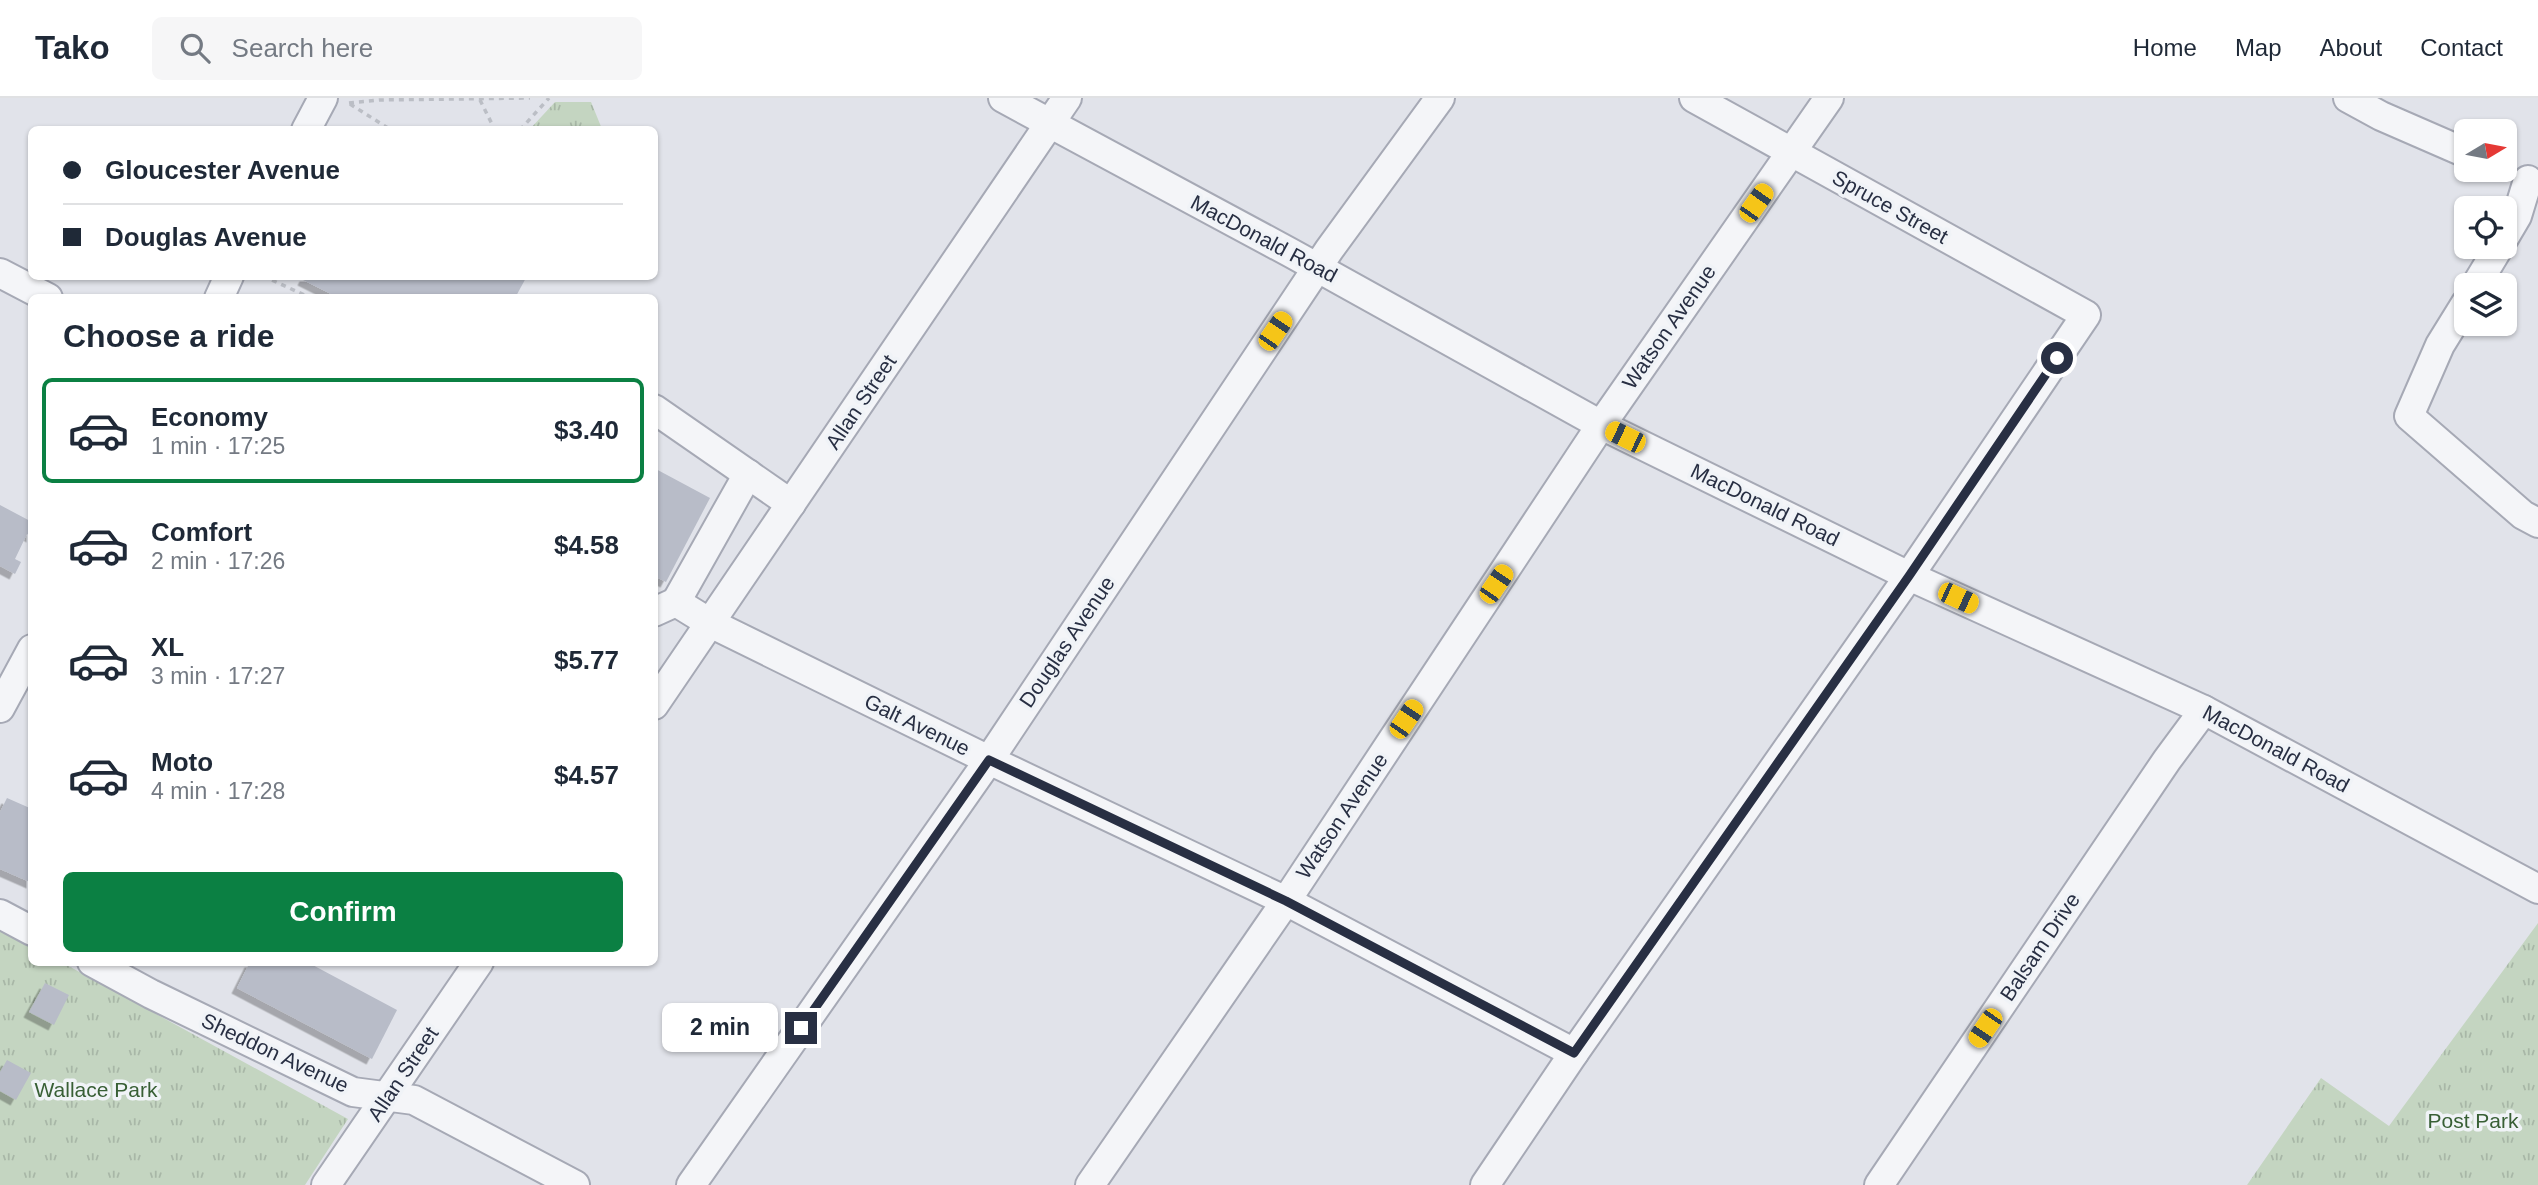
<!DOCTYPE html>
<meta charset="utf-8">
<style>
body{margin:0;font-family:Arial,sans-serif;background:#f6f6f7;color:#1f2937;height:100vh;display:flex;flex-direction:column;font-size:26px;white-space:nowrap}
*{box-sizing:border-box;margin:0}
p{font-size:23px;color:#747a83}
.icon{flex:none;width:38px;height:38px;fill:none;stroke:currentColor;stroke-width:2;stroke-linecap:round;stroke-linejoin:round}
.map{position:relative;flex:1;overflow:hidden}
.sheet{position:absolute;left:28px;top:196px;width:630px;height:672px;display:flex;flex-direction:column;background:#fff;border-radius:10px;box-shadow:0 2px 5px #0004}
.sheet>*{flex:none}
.top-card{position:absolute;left:28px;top:28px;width:630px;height:154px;border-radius:10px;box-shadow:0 2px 5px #0004;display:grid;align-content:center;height:154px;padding:0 35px;background:#fff}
.needle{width:46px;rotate:80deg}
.buttons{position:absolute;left:2454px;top:21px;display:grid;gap:14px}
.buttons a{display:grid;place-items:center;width:63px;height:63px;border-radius:10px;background:#fff;box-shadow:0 2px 5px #0004;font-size:35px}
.end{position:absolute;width:32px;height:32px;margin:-16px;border:9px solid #282f43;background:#fff;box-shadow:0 0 0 4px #fff}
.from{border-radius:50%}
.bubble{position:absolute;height:49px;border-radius:10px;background:#fff;box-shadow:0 2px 5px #0004;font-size:23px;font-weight:700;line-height:49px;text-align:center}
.car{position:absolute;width:21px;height:42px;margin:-21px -10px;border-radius:9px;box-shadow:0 0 5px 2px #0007;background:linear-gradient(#f5c518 24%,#345 0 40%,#f5c518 0 76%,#345 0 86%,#f5c518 0)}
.top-card b{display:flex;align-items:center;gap:24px;height:66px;font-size:26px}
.top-card b+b{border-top:2px solid #e0e1e3}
.top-card i{width:18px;height:18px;background:#1f2937}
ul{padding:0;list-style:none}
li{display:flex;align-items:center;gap:21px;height:105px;margin:0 14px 10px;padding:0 21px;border:4px solid transparent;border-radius:10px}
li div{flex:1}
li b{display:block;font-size:26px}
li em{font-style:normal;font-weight:700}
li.current{border-color:#0b8043}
li>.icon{width:63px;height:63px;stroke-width:1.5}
h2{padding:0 35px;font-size:32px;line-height:84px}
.primary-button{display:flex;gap:14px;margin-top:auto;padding:14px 35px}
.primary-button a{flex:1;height:80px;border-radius:10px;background:#0b8043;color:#fff;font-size:28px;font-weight:700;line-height:80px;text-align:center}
header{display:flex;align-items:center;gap:42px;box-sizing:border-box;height:98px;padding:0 35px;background:#fff;border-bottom:2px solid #e0e1e3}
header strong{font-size:33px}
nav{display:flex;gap:38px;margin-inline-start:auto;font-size:24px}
.search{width:490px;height:63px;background:#f6f6f7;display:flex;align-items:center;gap:18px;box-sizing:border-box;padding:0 24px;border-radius:10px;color:#747a83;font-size:26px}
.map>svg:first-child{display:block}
</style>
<header>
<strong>Tako</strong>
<div class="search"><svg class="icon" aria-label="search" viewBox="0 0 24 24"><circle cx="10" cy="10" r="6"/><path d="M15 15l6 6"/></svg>Search here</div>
<nav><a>Home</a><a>Map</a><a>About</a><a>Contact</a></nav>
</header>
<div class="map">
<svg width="2538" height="1087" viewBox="0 0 2538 1087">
<defs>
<pattern id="park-tufts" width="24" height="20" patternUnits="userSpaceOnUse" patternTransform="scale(1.75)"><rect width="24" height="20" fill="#c4d5c1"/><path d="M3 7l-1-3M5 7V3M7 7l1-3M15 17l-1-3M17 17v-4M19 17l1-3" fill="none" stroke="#a8b7a7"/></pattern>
<filter id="shadow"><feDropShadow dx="-5.5" dy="5.5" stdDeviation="0" flood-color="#0004"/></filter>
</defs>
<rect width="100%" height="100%" fill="#e1e3ea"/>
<!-- park -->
<g fill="url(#park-tufts)">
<path d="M555 4H591L602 31H530Z"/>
<path d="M2538 825V1087H2247L2321 980 2389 1028Z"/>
<path d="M0 830 31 847 32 864 63 865 348 1021 305 1087H0Z"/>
</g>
<!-- building -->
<g fill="#b8bcc8" filter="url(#shadow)">
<path d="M305 178H527L515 200H339L303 182Z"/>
<path d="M654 370 710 400 666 484 654 478Z"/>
<path d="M0 407 32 424V439L27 436 15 461 21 464 15 476 0 468Z"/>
<path d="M7 700 32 711V785L0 771V714Z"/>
<path d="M250 864H307L397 912 372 961 237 890Z"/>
<path d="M45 885 69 897 54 927 29 914Z"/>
<path d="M7 962 31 975 16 1002 0 993V974Z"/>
</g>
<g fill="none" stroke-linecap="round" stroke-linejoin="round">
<!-- minor casing -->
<g stroke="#a6a9b5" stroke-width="32">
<g id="minor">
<path d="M1003 0 1291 155 1601 327 1909 478 2204 612 2538 791"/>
<path d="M2348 0 2381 18 2466 55"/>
<path d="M306 32 323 0"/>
<path d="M2504 140 2517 118 2528 82"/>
<path d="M0 175 48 200"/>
<path d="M2476 187 2499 149"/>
<path d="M219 200 229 178"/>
<path d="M2466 205 2440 247 2409 318 2523 417 2538 425"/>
<path d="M654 311 791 406"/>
<path d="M676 504 748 376"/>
<path d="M654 514 676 504 710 525 989 662 1286 803 1574 955"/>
<path d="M654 607 1067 0"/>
<path d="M0 610 32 551"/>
<path d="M0 816 32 833"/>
<path d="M92 864 151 896 353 994 414 1002 575 1087"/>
<path d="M326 1087 479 864"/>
<path d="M691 1087 989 662 1329 152 1440 0"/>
<path d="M1090 1087 1286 803 1601 327 1829 0"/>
<path d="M1485 1087 1574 955 1909 478 2086 217 1694 0"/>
<path d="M1879 1087 2167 662 2204 612"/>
</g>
</g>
<!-- path -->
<g stroke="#bbbec5" stroke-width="3.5" stroke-dasharray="5 5" stroke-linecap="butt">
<path d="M480 2 495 32"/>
<path d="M349 5 379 2 530 0"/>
<path d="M350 6 391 32"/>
<path d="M520 32 549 0"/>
<path d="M263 178 311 200"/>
</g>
<!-- minor -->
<use href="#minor" stroke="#f4f5f8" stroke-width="28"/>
</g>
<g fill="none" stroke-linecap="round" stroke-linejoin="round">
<!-- route -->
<path stroke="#282f43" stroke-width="9" d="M801 930 989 662 1286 803 1574 955 1909 478 2057 260"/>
</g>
<g text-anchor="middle" stroke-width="7" stroke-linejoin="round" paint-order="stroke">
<!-- street labels -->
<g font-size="21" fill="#282f43" stroke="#f0f3f7">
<text transform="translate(1890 109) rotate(29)" y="7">Spruce Street</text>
<text transform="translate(1264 141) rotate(28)" y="7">MacDonald Road</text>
<text transform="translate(1669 229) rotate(-55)" y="7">Watson Avenue</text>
<text transform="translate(861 304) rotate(-56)" y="7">Allan Street</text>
<text transform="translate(1765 407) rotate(26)" y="7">MacDonald Road</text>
<text transform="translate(1067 544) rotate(-56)" y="7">Douglas Avenue</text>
<text transform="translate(917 627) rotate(26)" y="7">Galt Avenue</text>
<text transform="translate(2276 651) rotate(28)" y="7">MacDonald Road</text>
<text transform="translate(1342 718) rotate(-56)" y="7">Watson Avenue</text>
<text transform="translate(2040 849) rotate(-56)" y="7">Balsam Drive</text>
<text transform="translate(275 955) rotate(25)" y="7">Sheddon Avenue</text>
<text transform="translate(403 976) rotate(-56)" y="7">Allan Street</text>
</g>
<!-- park labels -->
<g font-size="21" fill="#385f35" stroke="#f0f3f7">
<text x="96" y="999">Wallace Park</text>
<text x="2473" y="1030">Post Park</text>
</g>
</g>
</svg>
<div class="buttons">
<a><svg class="needle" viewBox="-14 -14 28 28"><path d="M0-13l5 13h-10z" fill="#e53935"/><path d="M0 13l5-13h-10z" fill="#747a83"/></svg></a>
<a><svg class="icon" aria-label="locate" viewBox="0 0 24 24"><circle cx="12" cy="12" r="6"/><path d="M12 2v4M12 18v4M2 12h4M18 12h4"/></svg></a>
<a><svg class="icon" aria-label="layers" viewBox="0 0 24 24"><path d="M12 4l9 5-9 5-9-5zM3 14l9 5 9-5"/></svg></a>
</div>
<i class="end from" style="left:2057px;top:260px"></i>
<i class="end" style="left:801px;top:930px"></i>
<div class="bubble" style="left:662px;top:905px;width:116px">2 min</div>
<i class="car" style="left:1756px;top:105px;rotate:35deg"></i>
<i class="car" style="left:1275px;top:233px;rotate:34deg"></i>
<i class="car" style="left:1625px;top:339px;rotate:296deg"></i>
<i class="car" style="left:1496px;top:486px;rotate:34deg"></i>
<i class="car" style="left:1958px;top:500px;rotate:115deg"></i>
<i class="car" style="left:1406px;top:621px;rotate:34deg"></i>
<i class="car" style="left:1985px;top:930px;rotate:214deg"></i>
<div class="top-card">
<b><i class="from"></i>Gloucester Avenue</b>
<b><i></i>Douglas Avenue</b>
</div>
<section class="sheet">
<h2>Choose a ride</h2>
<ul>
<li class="current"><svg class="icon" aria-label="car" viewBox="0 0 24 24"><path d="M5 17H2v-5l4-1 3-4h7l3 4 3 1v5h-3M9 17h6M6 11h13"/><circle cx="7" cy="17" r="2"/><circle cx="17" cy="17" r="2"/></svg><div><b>Economy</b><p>1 min · 17:25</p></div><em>$3.40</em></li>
<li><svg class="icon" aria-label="car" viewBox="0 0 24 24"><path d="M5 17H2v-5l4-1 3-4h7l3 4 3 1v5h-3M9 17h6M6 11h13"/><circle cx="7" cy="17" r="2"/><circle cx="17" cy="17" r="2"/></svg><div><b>Comfort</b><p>2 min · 17:26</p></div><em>$4.58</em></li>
<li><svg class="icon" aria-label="car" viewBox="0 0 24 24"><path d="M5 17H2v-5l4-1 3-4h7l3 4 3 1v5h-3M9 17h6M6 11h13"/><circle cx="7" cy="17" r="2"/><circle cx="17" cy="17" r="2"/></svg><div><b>XL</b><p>3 min · 17:27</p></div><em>$5.77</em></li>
<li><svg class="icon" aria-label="car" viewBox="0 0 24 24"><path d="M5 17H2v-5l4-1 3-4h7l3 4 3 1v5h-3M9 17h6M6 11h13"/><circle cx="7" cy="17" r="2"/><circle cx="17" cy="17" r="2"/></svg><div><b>Moto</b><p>4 min · 17:28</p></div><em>$4.57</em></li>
</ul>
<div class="primary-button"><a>Confirm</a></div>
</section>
</div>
